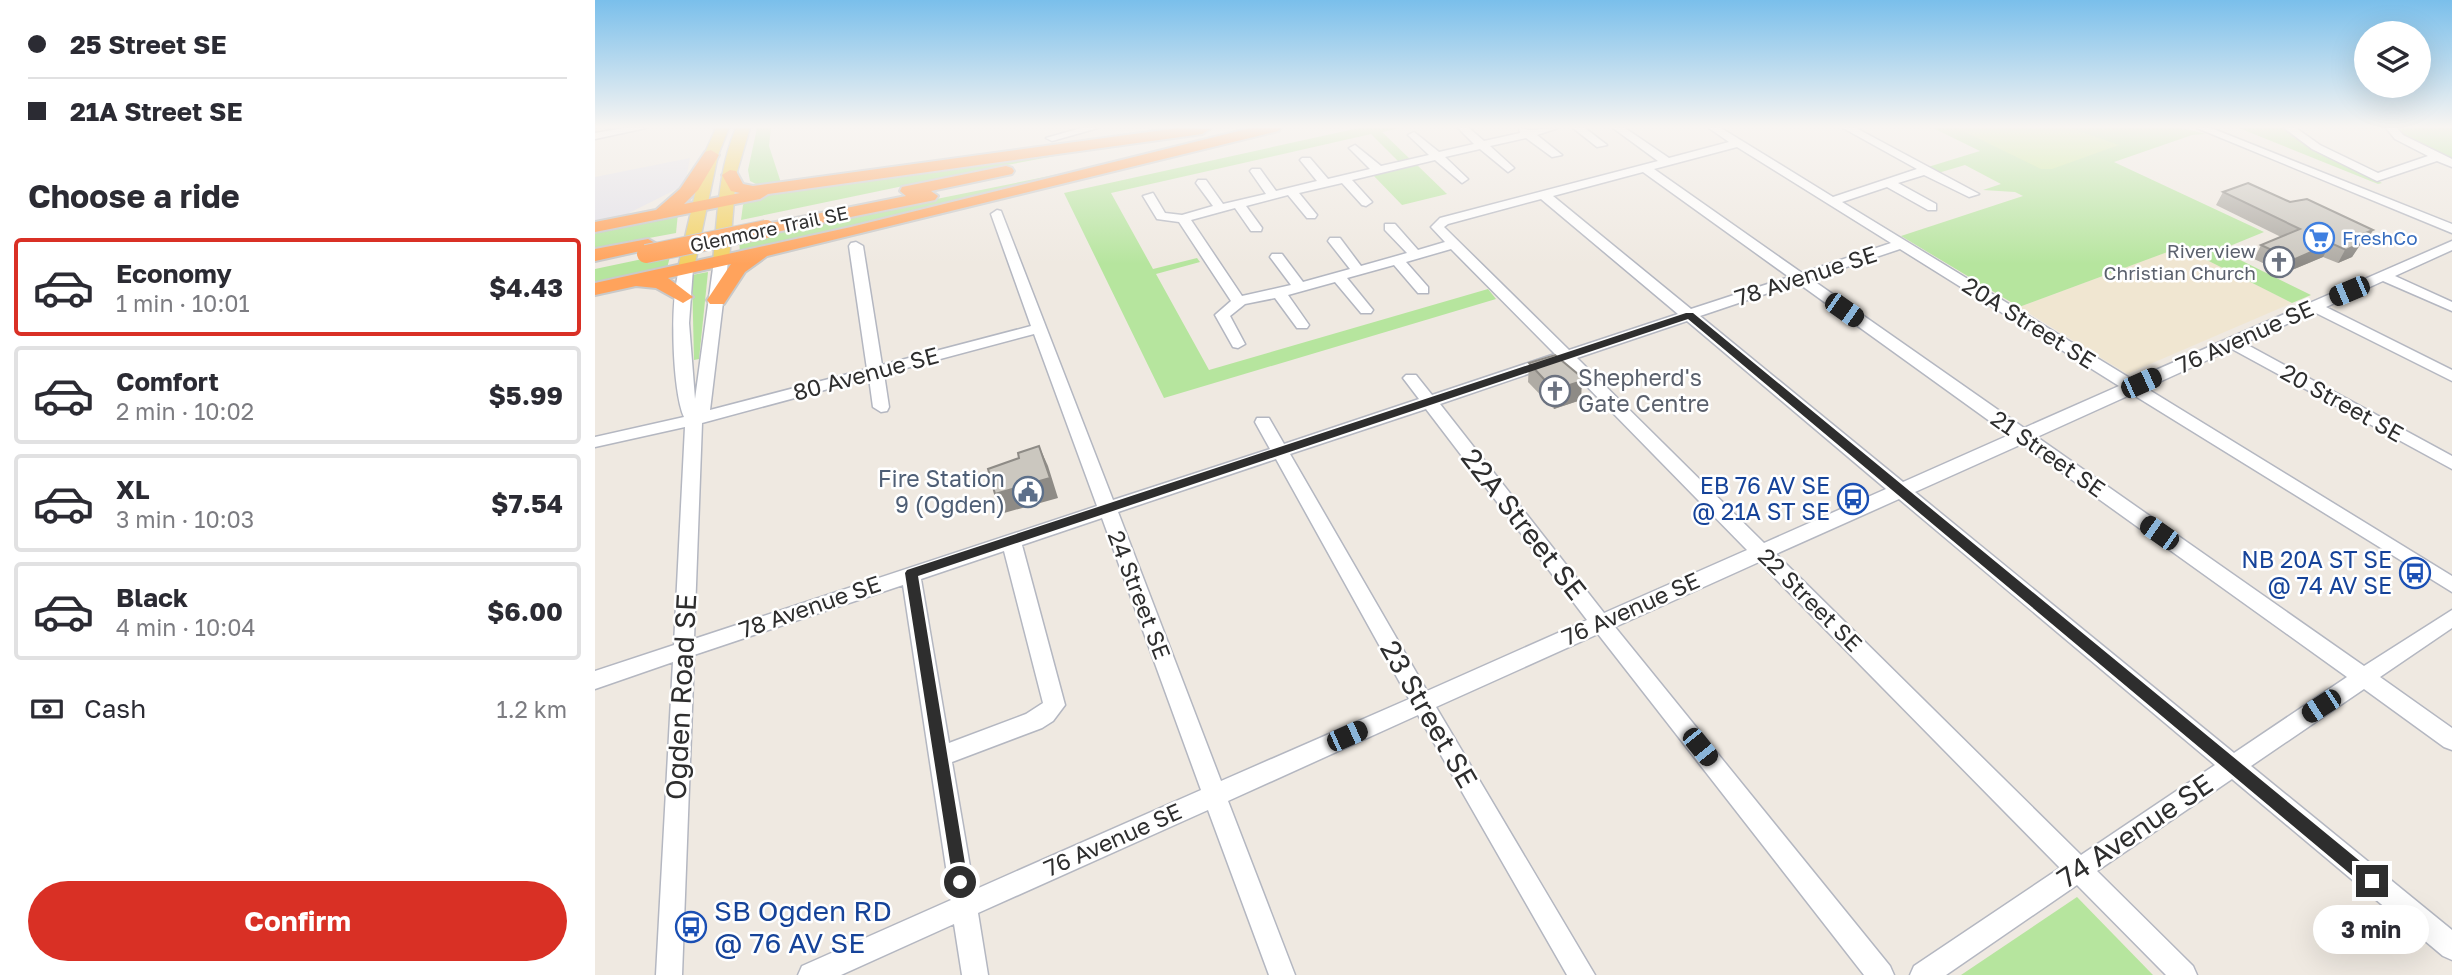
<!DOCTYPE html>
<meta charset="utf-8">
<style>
body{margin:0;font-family:"Golos Text",sans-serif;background:#f2f2f3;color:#2b2b33;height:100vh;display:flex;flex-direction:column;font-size:26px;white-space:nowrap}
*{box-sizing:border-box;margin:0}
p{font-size:23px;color:#7c7c81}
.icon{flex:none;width:38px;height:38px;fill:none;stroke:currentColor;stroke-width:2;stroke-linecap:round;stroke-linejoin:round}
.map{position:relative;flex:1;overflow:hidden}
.side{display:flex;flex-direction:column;background:#fff;width:595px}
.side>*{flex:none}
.banner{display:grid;align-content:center;height:154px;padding:0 28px;background:#fff}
.fabs{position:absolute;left:1759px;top:21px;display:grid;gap:14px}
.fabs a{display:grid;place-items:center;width:77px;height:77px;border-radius:50%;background:#fff;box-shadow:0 7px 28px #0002;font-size:35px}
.end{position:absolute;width:32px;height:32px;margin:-16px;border:9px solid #2e2e2e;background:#fff;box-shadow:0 0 0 4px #fff}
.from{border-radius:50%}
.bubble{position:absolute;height:49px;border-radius:24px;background:#fff;box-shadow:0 7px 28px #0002;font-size:23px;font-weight:700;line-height:49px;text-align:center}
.car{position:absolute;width:21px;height:42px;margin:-21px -10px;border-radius:9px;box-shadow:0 0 5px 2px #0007;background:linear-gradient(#222 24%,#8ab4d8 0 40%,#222 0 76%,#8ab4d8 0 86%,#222 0)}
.banner b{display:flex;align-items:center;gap:24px;height:66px;font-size:26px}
.banner b+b{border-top:2px solid #e1e1e2}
.banner i{width:18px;height:18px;background:#2b2b33}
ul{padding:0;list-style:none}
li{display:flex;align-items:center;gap:21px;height:98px;margin:0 14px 10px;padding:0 14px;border:4px solid #e1e1e2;border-radius:7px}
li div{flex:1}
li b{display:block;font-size:26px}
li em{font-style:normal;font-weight:700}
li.selected{border-color:#d93025}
li>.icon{width:63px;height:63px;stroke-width:1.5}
h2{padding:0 28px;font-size:32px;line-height:84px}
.pay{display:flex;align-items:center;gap:18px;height:77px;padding:0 28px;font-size:26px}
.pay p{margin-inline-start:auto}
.button{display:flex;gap:14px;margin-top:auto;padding:14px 28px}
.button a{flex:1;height:80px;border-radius:42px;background:#d93025;color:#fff;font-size:28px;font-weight:700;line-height:80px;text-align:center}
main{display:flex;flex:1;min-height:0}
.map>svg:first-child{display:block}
</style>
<main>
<section class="side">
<div class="banner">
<b><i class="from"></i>25 Street SE</b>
<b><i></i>21A Street SE</b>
</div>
<h2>Choose a ride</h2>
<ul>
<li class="selected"><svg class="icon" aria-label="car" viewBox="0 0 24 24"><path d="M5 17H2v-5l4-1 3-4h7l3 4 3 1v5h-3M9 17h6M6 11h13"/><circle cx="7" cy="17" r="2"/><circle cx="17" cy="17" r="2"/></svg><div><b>Economy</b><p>1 min · 10:01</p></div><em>$4.43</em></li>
<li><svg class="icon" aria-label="car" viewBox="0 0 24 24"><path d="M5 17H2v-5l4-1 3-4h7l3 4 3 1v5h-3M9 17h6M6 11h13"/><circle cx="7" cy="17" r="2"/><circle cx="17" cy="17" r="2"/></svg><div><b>Comfort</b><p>2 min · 10:02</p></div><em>$5.99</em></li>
<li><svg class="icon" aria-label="car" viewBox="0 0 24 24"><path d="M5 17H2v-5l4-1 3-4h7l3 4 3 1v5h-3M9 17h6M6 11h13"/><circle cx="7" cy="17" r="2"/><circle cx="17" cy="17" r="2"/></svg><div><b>XL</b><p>3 min · 10:03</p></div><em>$7.54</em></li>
<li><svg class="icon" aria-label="car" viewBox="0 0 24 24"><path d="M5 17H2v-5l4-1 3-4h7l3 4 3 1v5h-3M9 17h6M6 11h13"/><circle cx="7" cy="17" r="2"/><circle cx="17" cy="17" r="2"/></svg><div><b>Black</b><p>4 min · 10:04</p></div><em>$6.00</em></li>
</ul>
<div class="pay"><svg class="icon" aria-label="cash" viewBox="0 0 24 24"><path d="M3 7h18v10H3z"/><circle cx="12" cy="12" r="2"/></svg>Cash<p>1.2 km</p></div>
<div class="button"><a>Confirm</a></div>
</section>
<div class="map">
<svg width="1857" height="975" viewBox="0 0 1857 975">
<rect width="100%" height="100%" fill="#efe9e1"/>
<!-- industrial -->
<path fill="#e3e1e8" d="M95 158 90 185 26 217 0 223V177Z"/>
<!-- education -->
<path fill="#f0e6d1" d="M1586 247 1697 303 1532 374 1424 307Z"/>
<!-- green -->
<g fill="#b6e59e">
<path d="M162 128H176L174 146 187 186 163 185 155 181 153 170Z"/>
<path d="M764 128H805L787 132 815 159 804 162 776 134 516 193 558 269 602 258 605 262 561 274 614 370 893 289 901 299 569 398 469 193Z"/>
<path d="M1338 128H1587L1611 134 1597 135 1519 162 1669 232 1625 250 1716 295 1697 303 1586 247 1424 307 1306 236 1428 196 1420 192 1388 190 1406 184 1370 165 1343 173 1333 167 1385 151Z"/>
<path d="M1644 128H1690L1710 143 1787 183 1783 184Z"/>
<path d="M1803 128H1857V161L1814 139Z"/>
<path d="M518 145 380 171 146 220 148 205 152 199 242 181Z"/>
<path d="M821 164 852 194 807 205 778 175Z"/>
<path d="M499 167 145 253 144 239Z"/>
<path d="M83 213 81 233 0 248V230Z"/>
<path d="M76 253 72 268 0 285V269Z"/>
<path d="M113 272 104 359 99 360 97 275Z"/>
<path d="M1482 897 1558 975H1366Z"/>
</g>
<!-- pitch -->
<path fill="#c9ec9a" d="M1362 128H1475L1524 145 1457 169H1446Z"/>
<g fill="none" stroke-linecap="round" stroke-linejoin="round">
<!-- minor casing -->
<g stroke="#b4b7c1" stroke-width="3">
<g id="minor">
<path d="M29 128H51L0 139V133Z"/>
<path d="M486 128H503L457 141 451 138Z"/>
<path d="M863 128H874L889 141 925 133 924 128 935 130 963 128 942 135 967 155 957 157 931 138 895 146 917 166 919 168 913 172 885 149 850 157 873 179 867 183 840 160 757 180 777 202 771 206 767 205 747 183 704 193 722 215 720 218H712L693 195 651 206 667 228 666 231H656L640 208 596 220 647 296 696 285 675 257 677 254H687L708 282 755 269 733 241 735 238H745L766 266 812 253 790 230V224H800L823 250 850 242 836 227 845 218 1063 161 1018 128H1030L1074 158 1134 142 1114 128H1126L1238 197 1322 169 1248 128H1261L1384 194 1374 197 1329 175 1303 183 1341 204V210H1333L1292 187 1247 202 1538 380 1857 241V250L1800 276 1857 302V311L1788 281 1731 307 1857 370V381L1719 312 1649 343 1857 456V469L1637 349 1551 388 1857 576V592L1537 394 1442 437 1769 666 1857 610V628L1785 677 1857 728V750L1849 747 1769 689 1656 766 1857 930V960L1848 956 1637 779 1502 871 1598 966 1602 975H1571L1482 885 1351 975H1315L1319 966 1465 868 1164 562 1020 627 1295 966 1299 975H1269L1003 634 841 707 1000 975H972L823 715 633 801 700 975H674L613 810 383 913 393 975H367L359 924 246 975H203L207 966 356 900 308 585 99 655 87 975H61L78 662 0 689V671L79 645 90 427 0 447V437L89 417C77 391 74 291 86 265L91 264 98 268 94 323 100 399 119 261 126 257 133 261 115 410 272 369 254 246 256 243 261 242 268 246 287 365 436 326 396 214 402 210 406 211 518 500 675 449 660 422 662 418H674L689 444 824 399 808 378 811 375H821L837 395 960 354 856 249 811 262 833 287V293H823L799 265 752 278 778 310 776 313H766L740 282 693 295 714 325 712 328H702L680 298 650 304 635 316 650 344 643 348 638 347 620 315 636 301 584 222 562 219 548 196 558 193 570 213 587 215 618 206 601 183 603 180H611L628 204 671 194 655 171 657 169H665L681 191 722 181 705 160 707 158H715L733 179 775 169 754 148 760 145 786 166 834 155 813 135 819 132 844 152 879 144ZM1142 147 1296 243 1207 273 1059 169ZM1048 172 1194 277 1096 309 958 196ZM946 199 1083 314 974 350 849 227 853 224ZM1305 249 1524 386 1429 428 1216 279ZM1203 283 1414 435 1308 482 1105 316ZM1092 321 1291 489 1169 543 982 358ZM439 334 502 506 99 639 107 423 274 378 278 407 286 412 292 411 294 407 289 374ZM968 362 1152 550 1009 613 845 404ZM831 409 992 620 832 691 695 454ZM1427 444 1752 677 1639 753 1320 492ZM681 459 814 699 626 781 523 512ZM1304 499 1620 765 1486 855 1181 554ZM507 518 606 790 379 890 357 762 447 728 458 721 470 705 427 545ZM409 551 448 703 431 714 354 743 326 579Z"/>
<path d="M978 128H990L1012 145 1002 147Z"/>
<path d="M1602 128H1616L1857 224V233Z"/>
<path d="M1689 128H1701L1725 145 1783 173 1833 156 1800 139 1791 128H1802L1808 135 1857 159V167L1842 161 1782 181 1717 149Z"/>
</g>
</g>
<!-- major casing -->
<g stroke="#c9c9c9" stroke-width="3">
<g id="major">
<path d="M121 128H134L123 155 99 268 91 273 83 268 109 155Z"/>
<path d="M141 128H155L141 175 134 261 126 266 118 261C123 216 123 170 141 128Z"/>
</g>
</g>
<!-- highway casing -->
<g stroke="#c9c9c9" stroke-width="4">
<g id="highway">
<path d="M583 128 615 129 607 134 173 194 165 199 0 232V222L61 210 85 189 110 152 116 150 124 155 103 190 89 204 145 193 136 191 127 175 135 170 141 171 148 184 158 186Z"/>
<path d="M656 128H686L683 131 172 256 150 272 129 304H115L112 300 136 264 73 278 98 297 88 303 61 288 41 286 0 295V283L256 227Z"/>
<path d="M411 166 417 168 419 171 417 174 336 191 343 196 340 200 171 234 162 229 171 224 311 196 305 191 307 187Z"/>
<path d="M53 239 62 244 59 248 0 261V249Z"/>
</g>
</g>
<!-- minor -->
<use href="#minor" fill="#fff" fill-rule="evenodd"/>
<!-- major -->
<use href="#major" fill="#f2d163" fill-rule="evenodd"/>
<!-- highway -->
<use href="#highway" fill="#ffa35c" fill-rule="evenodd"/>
<!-- highway-bridge casing -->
<g stroke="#c9c9c9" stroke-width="20" stroke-linecap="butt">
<path id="highway-bridge" d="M51 254 171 229"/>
</g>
<!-- highway-bridge -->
<use href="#highway-bridge" stroke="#ffa35c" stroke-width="18"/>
</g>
<!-- wall -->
<g fill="#afaba4">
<path d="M1628 192 1695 202 1778 230 1770 243 1765 245 1757 257 1743 263 1728 257 1690 273 1659 259 1666 245 1686 237 1621 205Z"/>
<path d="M934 363 986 400 959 409 933 382Z"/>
</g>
<!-- shaded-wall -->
<g fill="#8e8b86">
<path d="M1778 230 1770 243 1765 245 1757 257 1743 263 1756 239Z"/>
<path d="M1736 243 1728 257 1690 273 1698 260Z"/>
<path d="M987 381 986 400 959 409V390Z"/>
<path d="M444 446 453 466 463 498 409 513 400 494Z"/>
</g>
<!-- building -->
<g fill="#cbc7bf" stroke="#8e8b86" stroke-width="2">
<path d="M1653 183 1695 202 1712 199 1778 230 1756 239 1766 243 1751 250 1736 243 1698 260 1666 245 1705 229 1628 192Z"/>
<path d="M960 355 984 375 987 381 959 390 934 363Z"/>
<path d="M444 446 455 478 400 494 393 469 424 458 423 453Z"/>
</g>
<!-- sky -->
<linearGradient id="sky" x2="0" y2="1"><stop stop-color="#7abfeb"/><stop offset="0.48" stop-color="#f8f5f2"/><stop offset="1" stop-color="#f8f5f2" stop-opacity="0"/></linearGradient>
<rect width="1857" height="264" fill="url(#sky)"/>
<!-- route -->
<path fill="#2e2e2e" d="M1091 313H1098L1783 876 1785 881 1783 887 1777 889 1771 887 1093 319 323 576 373 882 370 887 365 890 359 887 310 573 312 570Z"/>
<!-- icons -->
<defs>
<g id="supermarket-ring" transform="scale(1.575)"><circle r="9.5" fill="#fff" stroke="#3f7fe0" stroke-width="1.5"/><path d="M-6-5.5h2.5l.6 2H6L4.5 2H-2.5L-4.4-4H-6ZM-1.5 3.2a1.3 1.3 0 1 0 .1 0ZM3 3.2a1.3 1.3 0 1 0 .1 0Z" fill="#3f7fe0"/></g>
<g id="church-ring" transform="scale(1.575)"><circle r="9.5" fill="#fff" stroke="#6b7280" stroke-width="1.5"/><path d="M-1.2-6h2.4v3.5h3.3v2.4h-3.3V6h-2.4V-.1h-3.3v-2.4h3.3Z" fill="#6b7280"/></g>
<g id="civic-ring" transform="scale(1.575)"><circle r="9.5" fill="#fff" stroke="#5c6f8a" stroke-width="1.5"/><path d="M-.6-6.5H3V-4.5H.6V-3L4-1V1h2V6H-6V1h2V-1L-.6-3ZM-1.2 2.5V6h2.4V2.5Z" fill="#5c6f8a"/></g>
<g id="bus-ring" transform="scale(1.575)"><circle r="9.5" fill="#fff" stroke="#1a4fb4" stroke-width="1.5"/><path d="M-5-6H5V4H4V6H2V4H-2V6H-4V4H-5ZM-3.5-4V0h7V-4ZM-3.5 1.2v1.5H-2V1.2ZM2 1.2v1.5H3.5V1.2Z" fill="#1a4fb4"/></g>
</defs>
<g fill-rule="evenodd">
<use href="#supermarket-ring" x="1724" y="238"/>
<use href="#church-ring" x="1684" y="262"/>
<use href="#church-ring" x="960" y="391"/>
<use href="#civic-ring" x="433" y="492"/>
<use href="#bus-ring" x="1258" y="499"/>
<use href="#bus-ring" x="1820" y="573"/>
<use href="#bus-ring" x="96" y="927"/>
</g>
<g text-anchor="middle" stroke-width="5" stroke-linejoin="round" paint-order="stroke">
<!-- far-street labels -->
<g font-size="19" fill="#2e2e2e" stroke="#fff">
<text transform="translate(174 229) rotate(-12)" y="7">Glenmore Trail SE</text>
</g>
<!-- far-shop labels -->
<g font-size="19" fill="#366cbe" stroke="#fff" text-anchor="start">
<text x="1747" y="245">FreshCo</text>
</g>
<!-- far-worship labels -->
<g font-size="19" fill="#5b616d" stroke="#fff" text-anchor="end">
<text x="1661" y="258">Riverview<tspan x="1661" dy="22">Christian Church</tspan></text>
</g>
<!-- street labels -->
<g font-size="23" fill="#2e2e2e" stroke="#fff">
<text transform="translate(1211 276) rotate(-18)" y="8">78 Avenue SE</text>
<text transform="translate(1434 323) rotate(32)" y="8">20A Street SE</text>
<text transform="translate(1650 337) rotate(-24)" y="8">76 Avenue SE</text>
<text transform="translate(271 374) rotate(-15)" y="8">80 Avenue SE</text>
<text transform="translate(1747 403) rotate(29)" y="8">20 Street SE</text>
<text transform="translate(1453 454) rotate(35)" y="8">21 Street SE</text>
<text transform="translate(544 595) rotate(69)" y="8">24 Street SE</text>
<text transform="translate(1215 600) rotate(45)" y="8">22 Street SE</text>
<text transform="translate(215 607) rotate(-19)" y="8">78 Avenue SE</text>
<text transform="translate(1036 609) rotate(-24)" y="8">76 Avenue SE</text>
<text transform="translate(518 840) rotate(-24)" y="8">76 Avenue SE</text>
</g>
<!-- worship labels -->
<g font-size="23" fill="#5b616d" stroke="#fff" text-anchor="start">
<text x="983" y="386">Shepherd's<tspan x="983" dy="26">Gate Centre</tspan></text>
</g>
<!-- service labels -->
<g font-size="23" fill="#4e5e75" stroke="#fff" text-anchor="end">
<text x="410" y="487">Fire Station<tspan x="410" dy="26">9 (Ogden)</tspan></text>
</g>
<!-- transit labels -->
<g font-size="23" fill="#164399" stroke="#fff" text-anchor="end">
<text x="1235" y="494">EB 76 AV SE<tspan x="1235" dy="26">@ 21A ST SE</tspan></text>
<text x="1797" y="568">NB 20A ST SE<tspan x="1797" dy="26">@ 74 AV SE</tspan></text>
</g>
<!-- near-street labels -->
<g font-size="28" fill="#2e2e2e" stroke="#fff">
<text transform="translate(929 524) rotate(52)" y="10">22A Street SE</text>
<text transform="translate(86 697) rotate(-87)" y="10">Ogden Road SE</text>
<text transform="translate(834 714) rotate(60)" y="10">23 Street SE</text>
<text transform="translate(1540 831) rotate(-34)" y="10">74 Avenue SE</text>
</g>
<!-- near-transit labels -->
<g font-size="28" fill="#164399" stroke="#fff" text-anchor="start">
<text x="119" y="921">SB Ogden RD<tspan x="119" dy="32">@ 76 AV SE</tspan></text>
</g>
</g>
</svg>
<div class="fabs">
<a><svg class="icon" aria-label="layers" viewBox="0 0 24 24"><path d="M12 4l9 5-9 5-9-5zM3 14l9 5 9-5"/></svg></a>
</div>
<i class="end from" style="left:365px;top:882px"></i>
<i class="end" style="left:1777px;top:881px"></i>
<div class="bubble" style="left:1718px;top:905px;width:116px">3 min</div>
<i class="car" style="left:1754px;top:291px;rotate:247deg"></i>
<i class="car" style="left:1249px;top:310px;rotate:125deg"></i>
<i class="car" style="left:1546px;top:383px;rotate:66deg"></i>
<i class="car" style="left:1564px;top:533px;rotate:305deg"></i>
<i class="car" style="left:1726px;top:706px;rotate:237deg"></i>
<i class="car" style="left:752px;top:736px;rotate:66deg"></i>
<i class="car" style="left:1105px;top:747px;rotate:141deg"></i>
</div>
</main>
